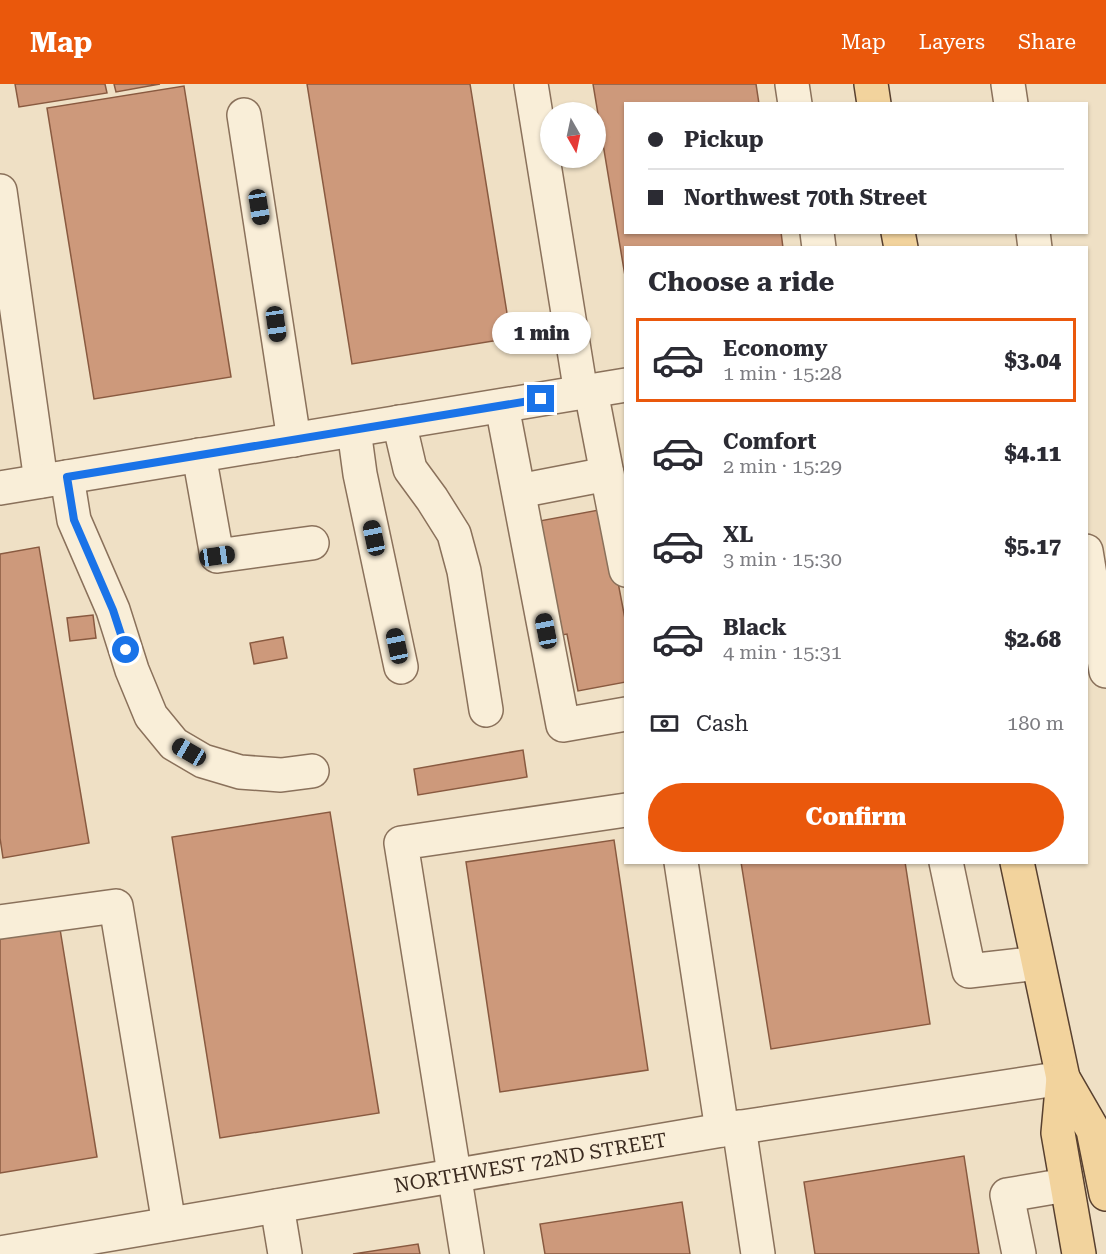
<!DOCTYPE html>
<meta charset="utf-8">
<style>
body{margin:0;font-family:"Roboto Serif",serif;background:#f7f7f7;color:#2b2b33;height:100vh;display:flex;flex-direction:column;font-size:22px;white-space:nowrap}
*{box-sizing:border-box;margin:0}
p{font-size:20px;color:#7c7c81}
.icon{flex:none;width:33px;height:33px;fill:none;stroke:currentColor;stroke-width:2;stroke-linecap:round;stroke-linejoin:round}
.map{position:relative;flex:1;overflow:hidden}
.drawer{position:absolute;left:624px;top:162px;width:464px;height:618px;display:flex;flex-direction:column;background:#fff;border-radius:0px;box-shadow:0 2px 4px #0004}
.drawer>*{flex:none}
.top-card{position:absolute;left:624px;top:18px;width:464px;height:132px;border-radius:0px;box-shadow:0 2px 4px #0004;display:grid;align-content:center;height:132px;padding:0 24px;background:#fff}
.needle{width:39px;rotate:171deg}
.fabs{position:absolute;left:540px;top:18px;display:grid;gap:12px}
.fabs a{display:grid;place-items:center;width:66px;height:66px;border-radius:50%;background:#fff;box-shadow:0 2px 4px #0004;font-size:30px}
.end{position:absolute;width:27px;height:27px;margin:-14px;border:8px solid #1a73e8;background:#fff;box-shadow:0 0 0 3px #fff}
.from{border-radius:50%}
.bubble{position:absolute;height:42px;border-radius:21px;background:#fff;box-shadow:0 2px 4px #0004;font-size:20px;font-weight:800;line-height:42px;text-align:center}
.car{position:absolute;width:18px;height:36px;margin:-18px -9px;border-radius:8px;box-shadow:0 0 4px 2px #0007;background:linear-gradient(#222 24%,#8ab4d8 0 40%,#222 0 76%,#8ab4d8 0 86%,#222 0)}
.top-card b{display:flex;align-items:center;gap:21px;height:57px;font-size:22px}
.top-card b+b{border-top:2px solid #e1e1e2}
.top-card i{width:15px;height:15px;background:#2b2b33}
ul{padding:0;list-style:none}
li{display:flex;align-items:center;gap:18px;height:84px;margin:0 12px 9px;padding:0 12px;border:3px solid transparent;border-radius:0px}
li div{flex:1}
li b{display:block;font-size:22px}
li em{font-style:normal;font-weight:800}
li.selected{border-color:#ea580c}
li>.icon{width:54px;height:54px;stroke-width:1.5}
h2{padding:0 24px;font-size:27px;line-height:72px}
.pay{display:flex;align-items:center;gap:15px;height:66px;padding:0 24px;font-size:22px}
.pay p{margin-inline-start:auto}
.action{display:flex;gap:12px;margin-top:auto;padding:12px 24px}
.action a{flex:1;height:69px;border-radius:36px;background:#ea580c;color:#fff;font-size:24px;font-weight:800;line-height:69px;text-align:center}
header{display:flex;align-items:center;gap:36px;box-sizing:border-box;height:84px;padding:0 30px;background:#ea580c;color:#fff}
header strong{font-size:28px}
nav{display:flex;gap:33px;margin-inline-start:auto;font-size:21px}
.map>svg:first-child{display:block}
</style>
<header>
<strong>Map</strong>
<nav><a>Map</a><a>Layers</a><a>Share</a></nav>
</header>
<div class="map">
<svg width="1106" height="1170" viewBox="0 0 1106 1170">
<rect width="100%" height="100%" fill="#efe0c5"/>
<!-- building -->
<g fill="#cd997b" stroke="#895a40" stroke-width="1.5">
<path d="M15 0H105L107 9 19 23Z"/>
<path d="M114 0H160L116 8Z"/>
<path d="M307 0H470L511 254 352 280Z"/>
<path d="M593 0H756L759 20H626V148H781L783 164H626V198Z"/>
<path d="M184 2 231 293 94 315 47 24Z"/>
<path d="M604 425 626 540V598L578 607 567 550 556 552 534 438Z"/>
<path d="M39 463 89 759 3 774 0 754V470Z"/>
<path d="M93 531 96 554 70 557 67 534Z"/>
<path d="M283 553 287 574 254 580 250 559Z"/>
<path d="M523 666 527 693 418 711 414 685Z"/>
<path d="M330 728 379 1029 220 1054 172 753Z"/>
<path d="M614 756 648 986 500 1008 466 778Z"/>
<path d="M741 778H905L930 940 771 965Z"/>
<path d="M60 845 97 1073 0 1089V855Z"/>
<path d="M964 1072 979 1170H815L804 1098Z"/>
<path d="M682 1118 690 1170H545L540 1140Z"/>
<path d="M418 1160 420 1170H353Z"/>
</g>
<g fill="none" stroke-linecap="round" stroke-linejoin="round">
<!-- minor casing -->
<g stroke="#8a715b" stroke-width="36">
<g id="minor">
<path d="M531 0 581 309"/>
<path d="M792 0 795 20"/>
<path d="M1008 0 1011 20"/>
<path d="M244 31 294 356"/>
<path d="M0 107 41 397"/>
<path d="M817 148 819 164"/>
<path d="M1033 148 1035 164"/>
<path d="M591 307 607 390"/>
<path d="M502 322 563 641 626 630"/>
<path d="M399 338 410 385 432 415 454 450 464 487 486 626"/>
<path d="M354 346 360 390 401 583"/>
<path d="M199 371 217 472 312 459"/>
<path d="M67 393 74 436 113 526 132 586 151 632 174 660 203 677 240 688 281 691 312 687"/>
<path d="M0 404 626 301"/>
<path d="M519 407 607 390 626 486"/>
<path d="M1086 467 1106 587"/>
<path d="M681 778 722 1046"/>
<path d="M946 778 969 887 1038 879"/>
<path d="M0 838 116 822 169 1140"/>
<path d="M739 1043 758 1170"/>
<path d="M277 1122 285 1170"/>
<path id="s1" d="M0 1169 722 1046 1063 994"/>
<path d="M467 1170 401 759 626 726"/>
<path d="M1019 1170 1007 1111 1066 1101"/>
</g>
</g>
<!-- major casing -->
<g stroke="#58402f" stroke-width="36">
<g id="major">
<path d="M871 0 874 20"/>
<path d="M898 148 901 164"/>
<path d="M1017 778 1063 994 1093 1046 1106 1110"/>
<path d="M1063 994 1058 1049 1079 1170"/>
</g>
</g>
<!-- minor -->
<use href="#minor" stroke="#f9eed8" stroke-width="33"/>
<!-- major -->
<use href="#major" stroke="#f2d39d" stroke-width="33"/>
</g>
<g fill="none" stroke-linecap="round" stroke-linejoin="round">
<!-- route -->
<path stroke="#1a73e8" stroke-width="8" d="M126 566 113 526 74 436 67 393 541 315"/>
</g>
<g text-anchor="middle" stroke-width="5" stroke-linejoin="round" paint-order="stroke">
<!-- street labels -->
<g font-size="20" fill="#3a2a1f" stroke="#f6ebd5">
<text dy="7" stroke="none"><textPath href="#s1" startOffset="538">NORTHWEST 72ND STREET</textPath></text>
</g>
</g>
</svg>
<div class="fabs">
<a><svg class="needle" viewBox="-14 -14 28 28"><path d="M0-13l5 13h-10z" fill="#e53935"/><path d="M0 13l5-13h-10z" fill="#7c7c81"/></svg></a>
</div>
<i class="end from" style="left:126px;top:566px"></i>
<i class="end" style="left:541px;top:315px"></i>
<div class="bubble" style="left:492px;top:228px;width:99px">1 min</div>
<i class="car" style="left:259px;top:123px;rotate:171deg"></i>
<i class="car" style="left:276px;top:240px;rotate:172deg"></i>
<i class="car" style="left:374px;top:454px;rotate:348deg"></i>
<i class="car" style="left:217px;top:472px;rotate:82deg"></i>
<i class="car" style="left:546px;top:547px;rotate:349deg"></i>
<i class="car" style="left:397px;top:562px;rotate:348deg"></i>
<i class="car" style="left:189px;top:668px;rotate:300deg"></i>
<div class="top-card">
<b><i class="from"></i>Pickup</b>
<b><i></i>Northwest 70th Street</b>
</div>
<section class="drawer">
<h2>Choose a ride</h2>
<ul>
<li class="selected"><svg class="icon" aria-label="car" viewBox="0 0 24 24"><path d="M5 17H2v-5l4-1 3-4h7l3 4 3 1v5h-3M9 17h6M6 11h13"/><circle cx="7" cy="17" r="2"/><circle cx="17" cy="17" r="2"/></svg><div><b>Economy</b><p>1 min · 15:28</p></div><em>$3.04</em></li>
<li><svg class="icon" aria-label="car" viewBox="0 0 24 24"><path d="M5 17H2v-5l4-1 3-4h7l3 4 3 1v5h-3M9 17h6M6 11h13"/><circle cx="7" cy="17" r="2"/><circle cx="17" cy="17" r="2"/></svg><div><b>Comfort</b><p>2 min · 15:29</p></div><em>$4.11</em></li>
<li><svg class="icon" aria-label="car" viewBox="0 0 24 24"><path d="M5 17H2v-5l4-1 3-4h7l3 4 3 1v5h-3M9 17h6M6 11h13"/><circle cx="7" cy="17" r="2"/><circle cx="17" cy="17" r="2"/></svg><div><b>XL</b><p>3 min · 15:30</p></div><em>$5.17</em></li>
<li><svg class="icon" aria-label="car" viewBox="0 0 24 24"><path d="M5 17H2v-5l4-1 3-4h7l3 4 3 1v5h-3M9 17h6M6 11h13"/><circle cx="7" cy="17" r="2"/><circle cx="17" cy="17" r="2"/></svg><div><b>Black</b><p>4 min · 15:31</p></div><em>$2.68</em></li>
</ul>
<div class="pay"><svg class="icon" aria-label="cash" viewBox="0 0 24 24"><path d="M3 7h18v10H3z"/><circle cx="12" cy="12" r="2"/></svg>Cash<p>180 m</p></div>
<div class="action"><a>Confirm</a></div>
</section>
</div>
